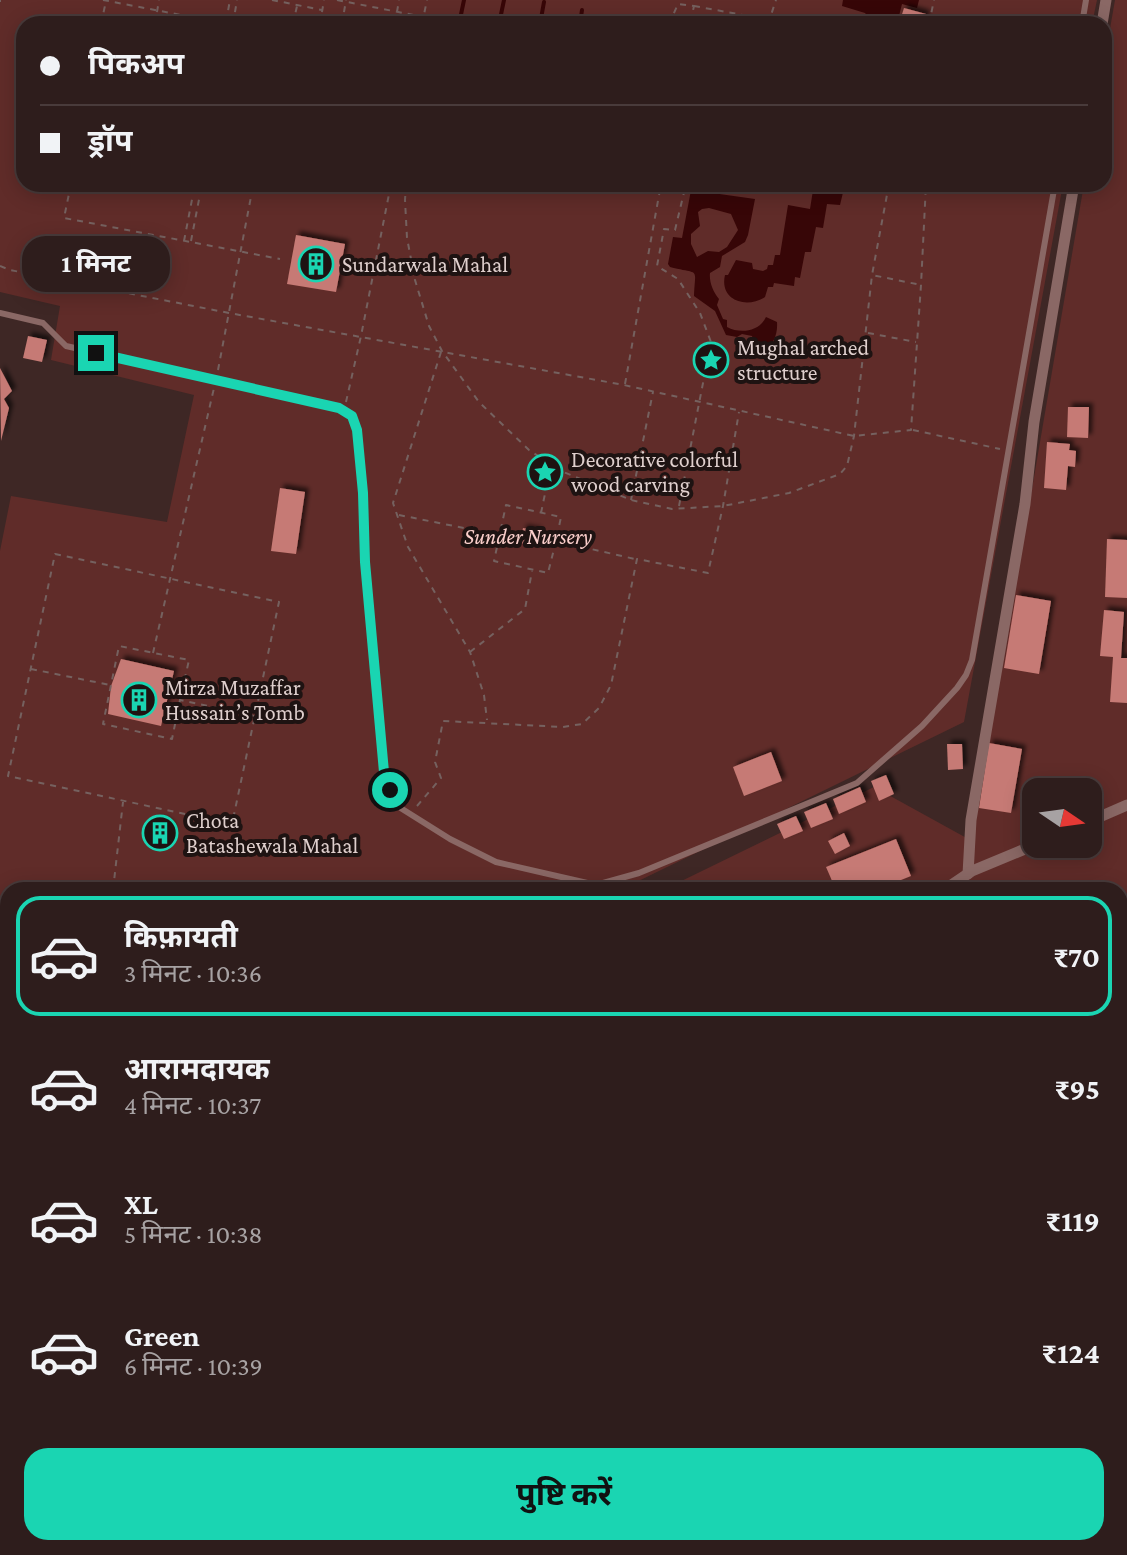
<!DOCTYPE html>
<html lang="hi">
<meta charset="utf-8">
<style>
body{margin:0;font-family:"Crimson Pro","Noto Sans Devanagari",serif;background:#362625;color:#f1f3f6;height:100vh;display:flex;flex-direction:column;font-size:30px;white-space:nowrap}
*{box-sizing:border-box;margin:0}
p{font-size:26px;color:#a7a2a3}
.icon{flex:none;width:44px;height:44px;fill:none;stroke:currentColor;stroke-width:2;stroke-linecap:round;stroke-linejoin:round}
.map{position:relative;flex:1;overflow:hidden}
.drawer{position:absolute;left:0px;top:882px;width:1128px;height:674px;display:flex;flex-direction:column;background:#2e1d1c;border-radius:24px 24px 0 0;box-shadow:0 4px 20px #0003,0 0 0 2px #493b3b}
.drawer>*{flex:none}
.banner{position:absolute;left:16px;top:16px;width:1096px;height:176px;border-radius:24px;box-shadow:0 4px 20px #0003,0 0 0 2px #493b3b;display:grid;align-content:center;height:176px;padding:0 24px;background:#2e1d1c}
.needle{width:52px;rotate:103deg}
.fabs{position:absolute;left:1022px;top:778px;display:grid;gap:16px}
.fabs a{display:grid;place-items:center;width:80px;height:80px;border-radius:16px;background:#2e1d1c;box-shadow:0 4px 20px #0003,0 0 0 2px #493b3b;font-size:40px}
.end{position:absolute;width:36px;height:36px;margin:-18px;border:10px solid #1ad5b2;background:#111;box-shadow:0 0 0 4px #111}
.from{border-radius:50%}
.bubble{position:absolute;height:56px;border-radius:24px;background:#2e1d1c;box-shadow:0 4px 20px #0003,0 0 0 2px #493b3b;font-size:26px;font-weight:700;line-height:56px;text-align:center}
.banner b{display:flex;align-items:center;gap:28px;height:76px;font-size:30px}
.banner b+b{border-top:2px solid #493b3b}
.banner i{width:20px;height:20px;background:#f1f3f6}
ul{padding:14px 0 0;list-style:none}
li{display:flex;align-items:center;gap:24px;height:120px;margin:0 16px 12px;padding:0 8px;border:4px solid transparent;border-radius:24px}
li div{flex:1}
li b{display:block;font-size:30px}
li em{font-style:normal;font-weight:700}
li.selected{border-color:#1ad5b2}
li>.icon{width:72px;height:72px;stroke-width:1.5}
.cta{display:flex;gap:16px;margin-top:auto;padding:16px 24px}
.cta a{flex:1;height:92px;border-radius:24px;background:#1ad5b2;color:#111;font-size:32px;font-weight:700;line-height:92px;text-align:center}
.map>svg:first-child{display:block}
</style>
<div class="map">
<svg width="1127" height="1555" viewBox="0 0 1127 1555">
<defs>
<filter id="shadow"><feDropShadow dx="4" dy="-4" stdDeviation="2" flood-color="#0009"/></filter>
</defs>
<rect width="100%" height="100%" fill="#3e2725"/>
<!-- green -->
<g fill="#602c29" fill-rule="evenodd">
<path d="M0 0H1097L1092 24H24V184H1063L964 722 620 890H8V1149L0 1148V551L11 496 167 522 194 395 51 360 60 306 0 292Z"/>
<path d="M1115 0H1127V1424L1120 1425V890H663L874 787 972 841 1084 184H1104V63ZM1036 792H1088V844H1036Z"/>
</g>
<!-- water -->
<g fill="#370607" fill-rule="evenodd">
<path d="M843 0H919L917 8 902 4 897 24H874L865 13 842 6Z"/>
<path d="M814 184H845L840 205 827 204 823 228 816 227 811 252H805L800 278 795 277 794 286 774 283 773 287H768L765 297C747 309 719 301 725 275H728L736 260 752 263 753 269 763 271 767 269 768 265H773L775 255H780L788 205 810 209Z"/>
<path d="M691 190 755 199 748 235 745 242 722 256 720 267 710 273C709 282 713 292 719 299L717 305 723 319 727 320V327C740 334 759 332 766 317L777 322C778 336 772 351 756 350L752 336 742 334 737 337 726 335 715 311 694 296C695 266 701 275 670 267L668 264 673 237 682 238ZM709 208 731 214 738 230 727 247 719 252 708 251 697 257 691 244V234L700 226 698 212 702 209Z"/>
</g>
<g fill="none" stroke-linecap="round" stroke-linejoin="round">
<!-- stream -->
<g stroke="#370607" stroke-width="4">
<path d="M459 24 464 0"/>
<path d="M499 24 504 0"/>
<path d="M540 24 544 2"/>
<path d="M580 24 582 10"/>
<path d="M619 24 621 17"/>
</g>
</g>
<!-- building -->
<g fill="#c67a74" filter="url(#shadow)">
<path d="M904 8 926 14 923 24H899Z"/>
<path d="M296 235 345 244 336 292 287 284Z"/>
<path d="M28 336 47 340 42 362 23 358Z"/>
<path d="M0 368 12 391 4 399 9 408 1 441Z"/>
<path d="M1068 407H1089L1088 438 1067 437Z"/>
<path d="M1047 442 1070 444 1069 450 1076 451 1075 467 1068 466 1066 490 1044 488Z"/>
<path d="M280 488 305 492 296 554 271 551Z"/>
<path d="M523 528 538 531 535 546 520 543Z"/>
<path d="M1107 539 1127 540V598L1105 597Z"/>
<path d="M1016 595 1051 601 1039 674 1004 668Z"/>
<path d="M1104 610 1124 612 1121 658H1127V703L1110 702 1113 657 1100 656Z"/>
<path d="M121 659 174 671 161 726 108 714 111 686Z"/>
<path d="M989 743 1022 749 1011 813 979 808Z"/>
<path d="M947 744H962L963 769 948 770Z"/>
<path d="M771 752 782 781 744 796 733 767Z"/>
<path d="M886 775 894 794 879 801 871 781Z"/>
<path d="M860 787 866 802 839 814 833 799Z"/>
<path d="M826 803 833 819 811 828 804 812Z"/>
<path d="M796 816 803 831 784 839 777 824Z"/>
<path d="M156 820 166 822 172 829 169 841 161 845 152 842 148 836 150 826Z"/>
<path d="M844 833 850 846 835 854 828 841Z"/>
<path d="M896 839 911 876 876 890H836L826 867Z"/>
<path d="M0 1372 8 1373V1383L0 1381Z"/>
</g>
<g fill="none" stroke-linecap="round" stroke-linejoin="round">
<!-- path -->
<g stroke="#75615f" stroke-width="2" stroke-dasharray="6 6" stroke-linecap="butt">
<path d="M103 0 228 24"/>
<path d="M272 0 322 10"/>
<path d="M337 0 434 19 433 24"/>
<path d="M0 2V0"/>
<path d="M694 6 792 24"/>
<path d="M226 22 230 0"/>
<path d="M101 24 106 1"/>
<path d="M155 24 159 0"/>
<path d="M233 24 237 0"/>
<path d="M293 24 297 6"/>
<path d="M320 24 324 0"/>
<path d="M342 24 346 0"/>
<path d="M395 24 399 0"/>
<path d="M422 24 427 0"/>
<path d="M650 24H652"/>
<path d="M669 24 678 4 694 6 690 24"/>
<path d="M768 24 776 0"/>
<path d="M929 24 934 0"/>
<path d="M71 184 64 218 280 259"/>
<path d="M240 184 262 188"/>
<path d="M406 184 405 200 407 238 415 280 429 326 442 351 479 402 529 450 561 471 631 500 672 509 723 506 789 493 840 474 847 466 854 436 872 275"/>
<path d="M726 184 763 191 772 184"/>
<path d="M889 184 872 275 921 285"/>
<path d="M184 241 195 184"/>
<path d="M191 241 202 184"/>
<path d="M0 266 10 270 229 313 624 385 854 436 911 430 921 285 926 184"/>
<path d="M868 333 916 342"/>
<path d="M441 352 393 503 408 547 470 652 484 695 487 720"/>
<path d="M218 370 253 186"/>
<path d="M625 384 661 184"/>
<path d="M346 402 361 336 391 184"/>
<path d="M913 430 1000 449"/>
<path d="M631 500 653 392"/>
<path d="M679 506 711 342 700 313 678 279 657 266 664 229 675 230 686 184"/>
<path d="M541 513 551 465"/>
<path d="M399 515 499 535"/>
<path d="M556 541 548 573 494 561 506 505 561 517 556 541 635 559"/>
<path d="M55 554 279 602 232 824 8 776Z"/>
<path d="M470 652 525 609 532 571"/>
<path d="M153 653 214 388"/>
<path d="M31 669 110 685"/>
<path d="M180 700 172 739 103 724 119 646 189 660 180 700 254 716"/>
<path d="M417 806 441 778 435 762 443 721 563 727 582 724 599 708 611 685 637 559 708 573 723 506 739 412"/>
<path d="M113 890 123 802"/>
</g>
<!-- lane -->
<g stroke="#8a6865" stroke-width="6">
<path d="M1082 24 1086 0"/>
<path d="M0 313 43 323 66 346 339 408 352 416 357 430 363 493 365 562 384 772 390 790 399 807 450 839 496 862 596 885 639 873 857 783 922 726 957 688 966 675 972 660 1055 184"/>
<path d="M0 1264 8 1265"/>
<path d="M0 1407 8 1408"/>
</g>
<!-- street -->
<g stroke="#8a6865" stroke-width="11">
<path d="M1102 24 1106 0"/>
<path d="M1088 822 1127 805"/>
<path d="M968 874 971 820 1025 504 1034 422 1074 184"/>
<path d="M944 890 972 871 1037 844"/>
<path d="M1120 1013 1127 1006"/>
<path d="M1120 1260 1127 1255"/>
<path d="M1120 1398H1127"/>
</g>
<!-- rail casing -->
<g stroke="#9f8c8a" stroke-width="7">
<g id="rail">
<path d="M1120 1456 1127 1455"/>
<path d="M1120 1477 1127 1476"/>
<path d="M0 1503H8"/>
<path d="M1120 1529 1127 1528"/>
<path d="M0 1550 222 1555"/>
<path d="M537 1555 671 1548"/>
<path d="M759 1555 915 1548"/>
<path d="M985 1555 1127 1549"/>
</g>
</g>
<!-- rail -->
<use href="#rail" stroke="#1e1312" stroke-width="4" stroke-dasharray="12" stroke-linecap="butt"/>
</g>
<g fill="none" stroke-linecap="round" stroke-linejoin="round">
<!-- route -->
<path stroke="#1ad5b2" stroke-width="10" d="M96 353 339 408 352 416 357 430 363 493 365 562 384 772 390 790"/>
</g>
<!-- icons -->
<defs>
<g id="building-ring" transform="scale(1.8)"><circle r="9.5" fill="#1e1312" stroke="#1ad5b2" stroke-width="1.5"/><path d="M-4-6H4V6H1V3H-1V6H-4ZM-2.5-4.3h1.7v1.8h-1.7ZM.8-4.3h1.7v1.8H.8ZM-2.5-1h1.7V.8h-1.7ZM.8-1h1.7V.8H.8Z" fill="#1ad5b2"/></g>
<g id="sight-ring" transform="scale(1.8)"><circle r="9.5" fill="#1e1312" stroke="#1ad5b2" stroke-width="1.5"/><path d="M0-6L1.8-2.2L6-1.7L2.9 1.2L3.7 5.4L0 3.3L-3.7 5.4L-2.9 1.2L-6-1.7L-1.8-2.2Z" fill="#1ad5b2"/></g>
</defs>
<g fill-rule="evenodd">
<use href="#building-ring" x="316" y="264"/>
<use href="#sight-ring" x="711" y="360"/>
<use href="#sight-ring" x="545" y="472"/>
<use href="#building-ring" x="139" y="700"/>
<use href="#building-ring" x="160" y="833"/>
</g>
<g text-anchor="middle" stroke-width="8" stroke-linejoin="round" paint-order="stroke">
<!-- poi labels -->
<g font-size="22" fill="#dfcfcd" stroke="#1e1312" text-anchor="start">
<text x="342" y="272">Sundarwala Mahal</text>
<text x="737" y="355">Mughal arched<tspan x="737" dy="25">structure</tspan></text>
<text x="571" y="467">Decorative colorful<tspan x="571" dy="25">wood carving</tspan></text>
<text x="165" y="695">Mirza Muzaffar<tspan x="165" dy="25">Hussain’s Tomb</tspan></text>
<text x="186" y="828">Chota<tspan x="186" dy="25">Batashewala Mahal</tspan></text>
</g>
<!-- park labels -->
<g font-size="22" font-style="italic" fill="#fbcfcb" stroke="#1e1312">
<text x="528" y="544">Sunder Nursery</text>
</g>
</g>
</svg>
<div class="fabs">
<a><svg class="needle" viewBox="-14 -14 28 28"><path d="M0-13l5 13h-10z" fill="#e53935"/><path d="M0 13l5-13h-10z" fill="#a7a2a3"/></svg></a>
</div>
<i class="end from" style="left:390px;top:790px"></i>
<i class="end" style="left:96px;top:353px"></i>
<div class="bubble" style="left:22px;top:236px;width:148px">1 मिनट</div>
<div class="banner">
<b><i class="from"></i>पिकअप</b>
<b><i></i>ड्रॉप</b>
</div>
<section class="drawer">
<ul>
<li class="selected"><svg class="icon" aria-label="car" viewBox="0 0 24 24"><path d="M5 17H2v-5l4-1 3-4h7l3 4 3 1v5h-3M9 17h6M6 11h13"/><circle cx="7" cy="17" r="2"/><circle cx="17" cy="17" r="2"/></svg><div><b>किफ़ायती</b><p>3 मिनट · 10:36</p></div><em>₹70</em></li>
<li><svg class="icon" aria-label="car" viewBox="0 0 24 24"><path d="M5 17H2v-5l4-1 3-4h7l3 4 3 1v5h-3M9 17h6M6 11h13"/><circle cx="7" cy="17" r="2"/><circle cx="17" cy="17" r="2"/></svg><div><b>आरामदायक</b><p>4 मिनट · 10:37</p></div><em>₹95</em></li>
<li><svg class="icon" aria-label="car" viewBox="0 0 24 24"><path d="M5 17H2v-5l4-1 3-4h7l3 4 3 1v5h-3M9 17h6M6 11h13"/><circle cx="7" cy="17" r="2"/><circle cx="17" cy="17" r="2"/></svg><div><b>XL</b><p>5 मिनट · 10:38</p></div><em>₹119</em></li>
<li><svg class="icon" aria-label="car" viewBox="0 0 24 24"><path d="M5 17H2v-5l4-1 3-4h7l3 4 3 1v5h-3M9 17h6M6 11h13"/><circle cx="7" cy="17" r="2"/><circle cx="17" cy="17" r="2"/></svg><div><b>Green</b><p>6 मिनट · 10:39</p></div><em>₹124</em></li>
</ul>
<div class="cta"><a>पुष्टि करें</a></div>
</section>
</div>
